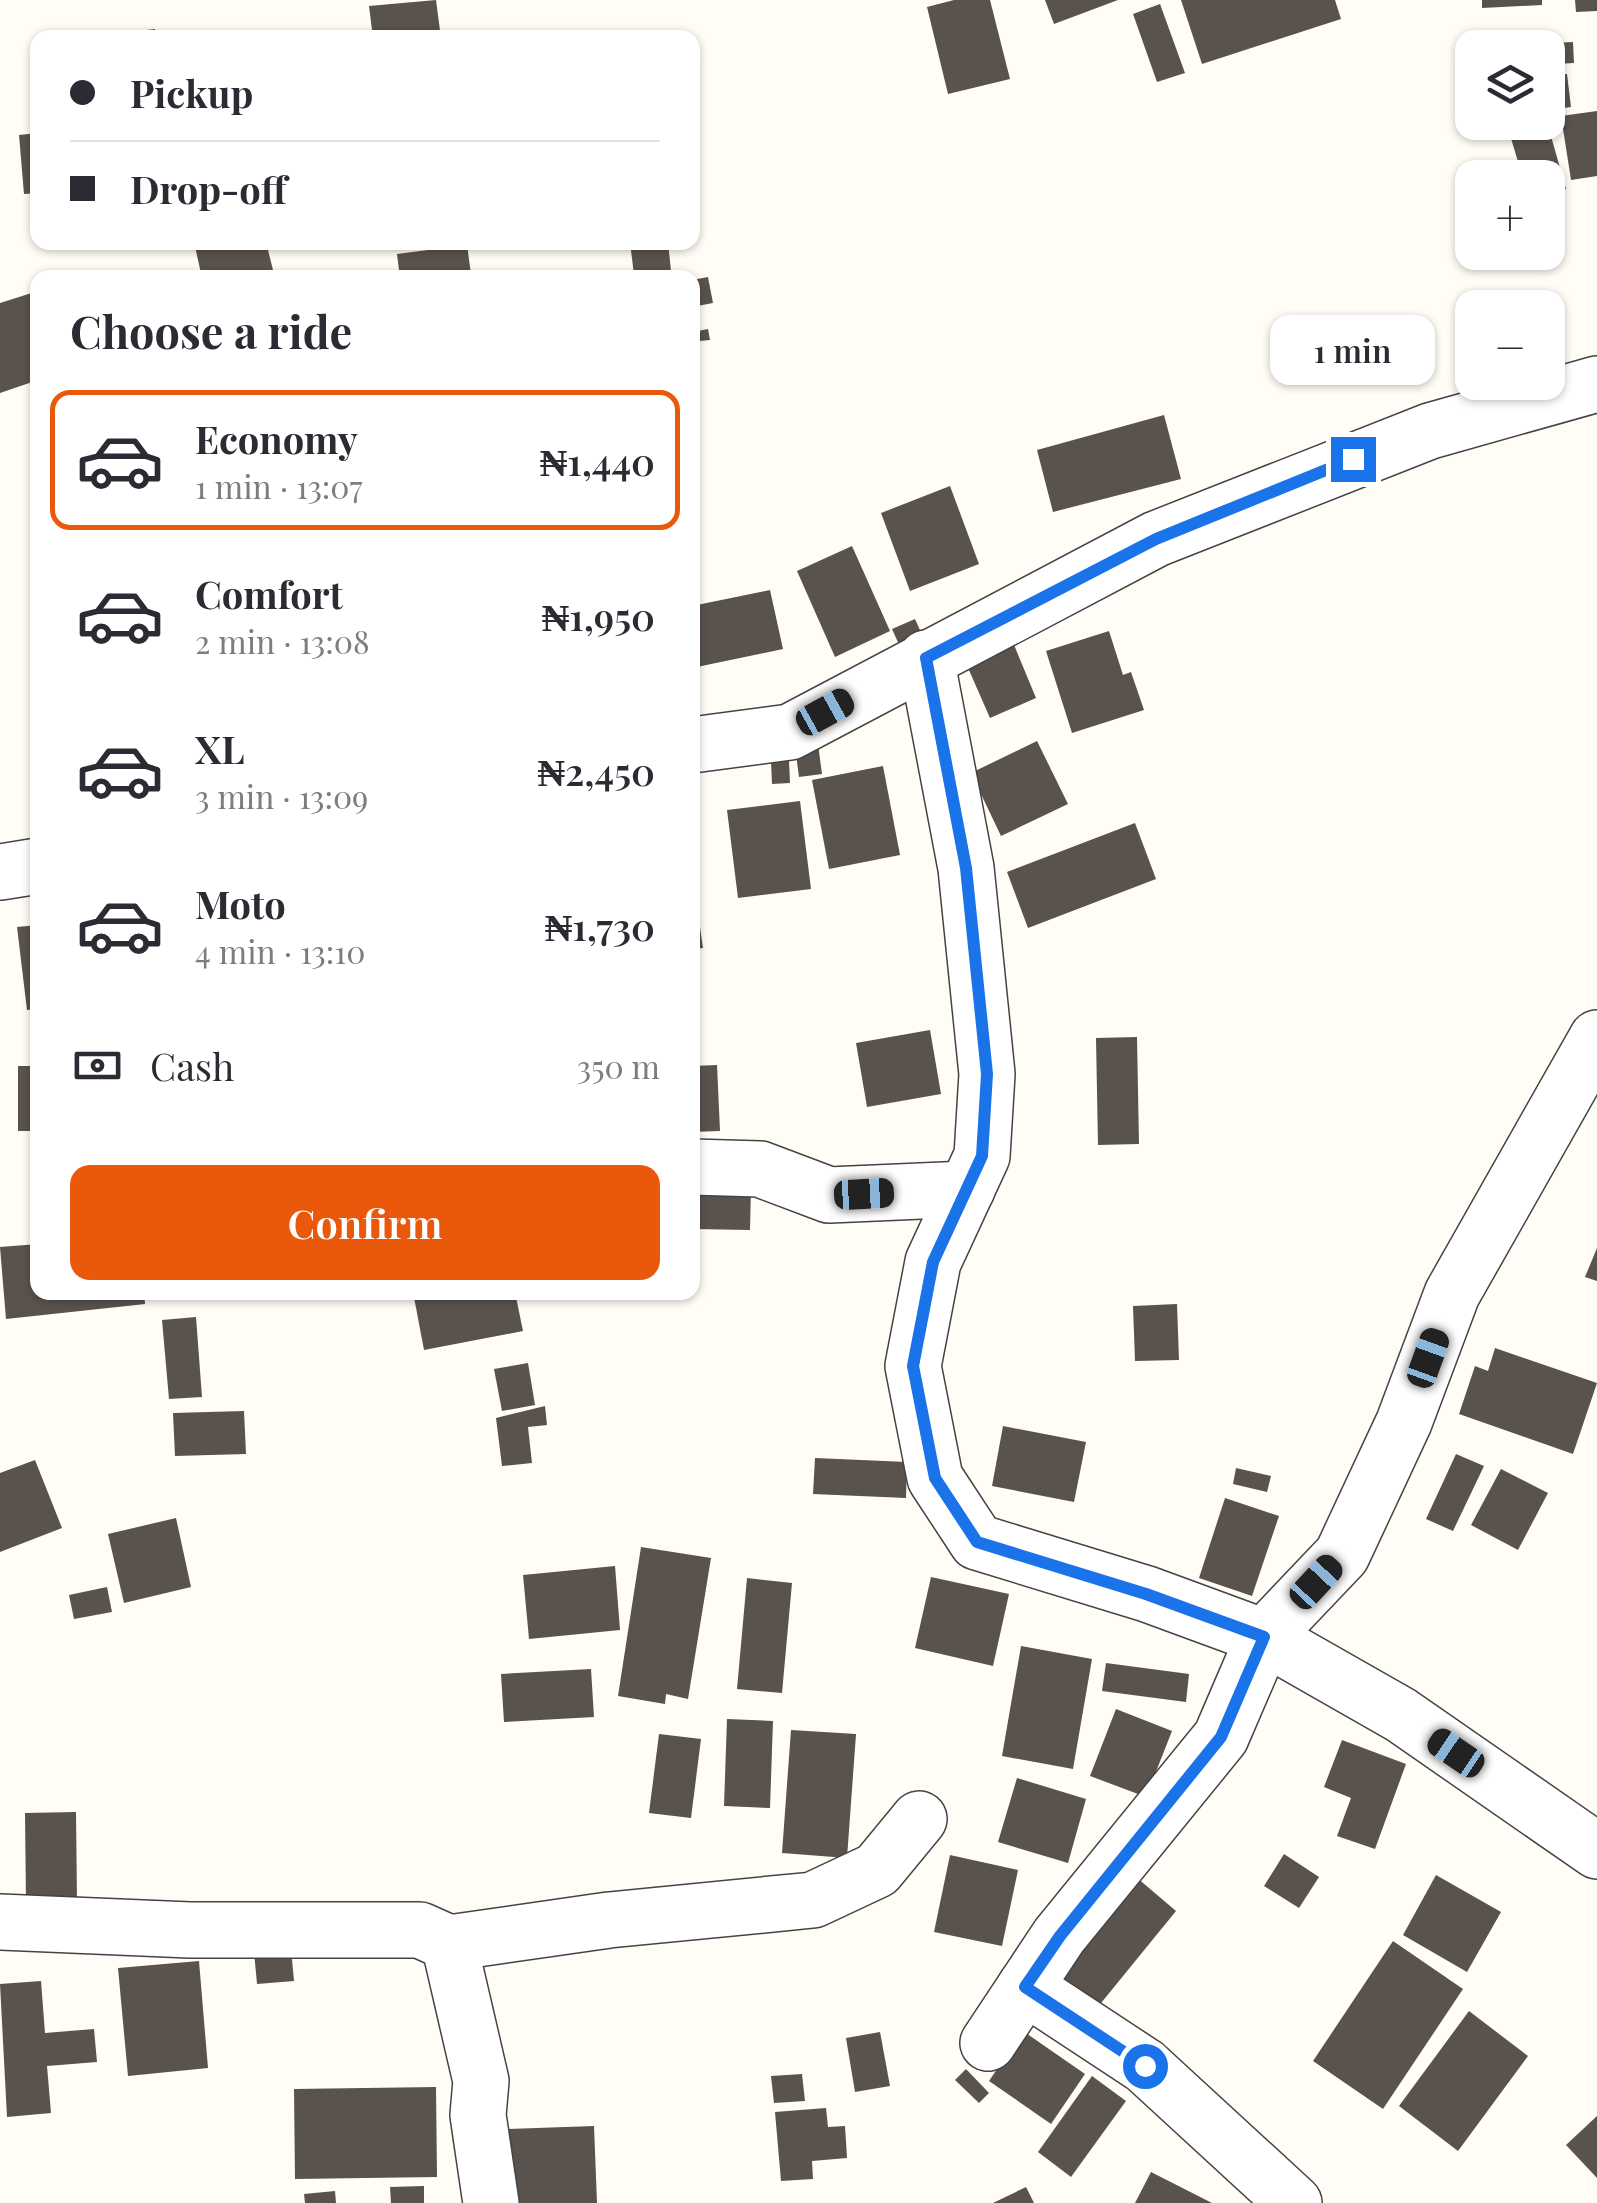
<!DOCTYPE html>
<meta charset="utf-8">
<style>
body{margin:0;font-family:"Playfair Display",serif;background:#f7f7f7;color:#2b2b33;height:100vh;display:flex;flex-direction:column;font-size:38px;white-space:nowrap}
*{box-sizing:border-box;margin:0}
p{font-size:32px;color:#7c7c81}
.icon{flex:none;width:55px;height:55px;fill:none;stroke:currentColor;stroke-width:2;stroke-linecap:round;stroke-linejoin:round}
.map{position:relative;flex:1;overflow:hidden}
.panel{position:absolute;left:30px;top:270px;width:670px;height:1030px;display:flex;flex-direction:column;background:#fff;border-radius:20px;box-shadow:0 2px 8px #0004}
.panel>*{flex:none}
.banner{position:absolute;left:30px;top:30px;width:670px;height:220px;border-radius:20px;box-shadow:0 2px 8px #0004;display:grid;align-content:center;height:220px;padding:0 40px;background:#fff}
.tools{position:absolute;left:1455px;top:30px;display:grid;gap:20px}
.tools a{display:grid;place-items:center;width:110px;height:110px;border-radius:20px;background:#fff;box-shadow:0 2px 8px #0004;font-size:50px}
.end{position:absolute;width:45px;height:45px;margin:-22px;border:12px solid #1a73e8;background:#fff;box-shadow:0 0 0 5px #fff}
.from{border-radius:50%}
.bubble{position:absolute;height:70px;border-radius:20px;background:#fff;box-shadow:0 2px 8px #0004;font-size:32px;font-weight:600;line-height:70px;text-align:center}
.car{position:absolute;width:30px;height:60px;margin:-30px -15px;border-radius:12px;box-shadow:0 0 8px 2px #0007;background:linear-gradient(#222 24%,#8ab4d8 0 40%,#222 0 76%,#8ab4d8 0 86%,#222 0)}
.banner b{display:flex;align-items:center;gap:35px;height:95px;font-size:38px}
.banner b+b{border-top:2px solid #e1e1e2}
.banner i{width:25px;height:25px;background:#2b2b33}
ul{padding:0;list-style:none}
li{display:flex;align-items:center;gap:30px;height:140px;margin:0 20px 15px;padding:0 20px;border:5px solid transparent;border-radius:20px}
li div{flex:1}
li b{display:block;font-size:38px}
li em{font-style:normal;font-weight:600}
li.current{border-color:#ea580c}
li>.icon{width:90px;height:90px;stroke-width:1.5}
h2{padding:0 40px;font-size:45px;line-height:120px}
.pay{display:flex;align-items:center;gap:25px;height:110px;padding:0 40px;font-size:38px}
.pay p{margin-inline-start:auto}
.cta{display:flex;gap:20px;margin-top:auto;padding:20px 40px}
.cta a{flex:1;height:115px;border-radius:20px;background:#ea580c;color:#fff;font-size:40px;font-weight:600;line-height:115px;text-align:center}
.map>svg:first-child{display:block}
</style>
<div class="map">
<svg width="1597" height="2203" viewBox="0 0 1597 2203">
<rect width="100%" height="100%" fill="#fffdf5"/>
<!-- building -->
<g fill="#5a524d">
<path d="M436 0 441 38H373L369 6Z"/>
<path d="M954 0H990L1010 79 948 94 927 7Z"/>
<path d="M1045 0H1118L1054 24Z"/>
<path d="M1181 0H1335L1341 19 1202 64Z"/>
<path d="M1482 0H1542V5L1482 8Z"/>
<path d="M1575 0H1597V11L1576 12Z"/>
<path d="M1160 4 1185 73 1157 82 1133 14Z"/>
<path d="M155 29V38H129V32Z"/>
<path d="M1573 42 1574 63 1556 64 1554 43Z"/>
<path d="M1567 74 1571 107 1548 110V76Z"/>
<path d="M1597 111V176L1571 180 1561 116Z"/>
<path d="M1547 122 1566 189 1548 194V178H1523L1509 132Z"/>
<path d="M38 133V193L24 194 19 135Z"/>
<path d="M194 242H266L275 278H202Z"/>
<path d="M630 242H668L671 271 634 275Z"/>
<path d="M467 245 471 274 400 278 397 254Z"/>
<path d="M708 277 713 303 692 307V280Z"/>
<path d="M38 291V380L0 393V303Z"/>
<path d="M708 329 710 340 700 341 698 331Z"/>
<path d="M1164 415 1181 479 1053 512 1037 450Z"/>
<path d="M950 486 979 564 910 591 881 513Z"/>
<path d="M852 546 890 631 835 657 797 571Z"/>
<path d="M770 590 783 649 692 668V606Z"/>
<path d="M915 619 924 639 901 649 892 629Z"/>
<path d="M1109 631 1123 675 1131 672 1144 710 1072 733 1046 651Z"/>
<path d="M1012 640 1036 698 990 718 965 661Z"/>
<path d="M1037 741 1068 804 1001 836 971 773Z"/>
<path d="M818 744 822 774 799 777 795 747Z"/>
<path d="M789 760 790 783 772 784 771 761Z"/>
<path d="M883 766 900 855 829 869 812 780Z"/>
<path d="M800 801 811 889 738 898 727 810Z"/>
<path d="M1135 823 1156 879 1028 928 1007 872Z"/>
<path d="M692 872 703 948 692 949Z"/>
<path d="M38 925V1009L27 1010 17 927Z"/>
<path d="M930 1030 941 1094 867 1107 856 1043Z"/>
<path d="M1137 1037 1139 1144 1098 1145 1096 1038Z"/>
<path d="M717 1065 720 1131 692 1132V1066Z"/>
<rect x="18" y="1066" width="20" height="65"/>
<path d="M692 1185 751 1187 750 1230 692 1229Z"/>
<path d="M38 1244V1292H144L145 1304 6 1319 0 1247Z"/>
<path d="M1597 1248V1281L1585 1277Z"/>
<path d="M413 1292H515L523 1331 424 1350Z"/>
<path d="M1177 1304 1179 1360 1135 1361 1133 1306Z"/>
<path d="M196 1317 202 1397 169 1399 162 1320Z"/>
<path d="M1495 1348 1597 1383 1573 1454 1459 1414 1475 1366 1488 1371Z"/>
<path d="M528 1363 535 1405 502 1411 494 1369Z"/>
<path d="M545 1406 547 1425 528 1427 532 1463 502 1466 496 1418Z"/>
<path d="M244 1411 246 1454 175 1456 173 1413Z"/>
<path d="M1003 1426 1086 1442 1074 1502 992 1486Z"/>
<path d="M1456 1454 1484 1466 1453 1531 1426 1519Z"/>
<path d="M815 1458 907 1462 906 1498 813 1494Z"/>
<path d="M35 1460 62 1528 0 1552V1473Z"/>
<path d="M1236 1468 1271 1476 1267 1492 1233 1484Z"/>
<path d="M1501 1469 1548 1493 1518 1550 1471 1525Z"/>
<path d="M1225 1498 1279 1516 1252 1596 1199 1578Z"/>
<path d="M176 1518 191 1587 124 1603 108 1534Z"/>
<path d="M641 1547 711 1558 688 1699 666 1694 665 1704 618 1696Z"/>
<path d="M615 1566 620 1630 529 1639 523 1575Z"/>
<path d="M931 1577 1009 1594 993 1666 915 1648Z"/>
<path d="M747 1578 792 1583 782 1693 737 1689Z"/>
<path d="M107 1587 112 1612 74 1619 69 1595Z"/>
<path d="M1021 1646 1092 1659 1073 1769 1002 1756Z"/>
<path d="M1106 1663 1189 1674 1186 1702 1102 1691Z"/>
<path d="M591 1669 594 1717 504 1722 501 1674Z"/>
<path d="M1116 1709 1172 1731 1146 1797 1090 1776Z"/>
<path d="M727 1719 773 1721 770 1808 724 1806Z"/>
<path d="M791 1730 856 1734 847 1858 782 1853Z"/>
<path d="M659 1734 701 1739 691 1818 649 1813Z"/>
<path d="M1342 1740 1406 1764 1375 1849 1337 1836 1351 1798 1324 1787Z"/>
<path d="M1017 1778 1086 1799 1068 1863 998 1842Z"/>
<path d="M76 1812 77 1901 26 1902 25 1813Z"/>
<path d="M1284 1854 1319 1877 1299 1908 1264 1886Z"/>
<path d="M950 1855 1018 1870 1002 1946 934 1932Z"/>
<path d="M1129 1871 1176 1911 1097 2008 1050 1968Z"/>
<path d="M1436 1875 1501 1912 1467 1972 1403 1935Z"/>
<path d="M290 1938 294 1981 257 1984 253 1941Z"/>
<path d="M1393 1941 1463 1989 1383 2109 1313 2061Z"/>
<path d="M199 1961 208 2068 128 2076 118 1968Z"/>
<path d="M41 1981 45 2033 94 2029 97 2062 47 2066 51 2113 7 2117 0 1984Z"/>
<path d="M1469 2011 1528 2056 1458 2151 1399 2106Z"/>
<path d="M1023 2031 1085 2074 1051 2124 989 2081Z"/>
<path d="M880 2032 890 2086 855 2092 846 2038Z"/>
<path d="M966 2069 989 2093 979 2103 955 2080Z"/>
<path d="M802 2074 805 2101 774 2103 771 2076Z"/>
<path d="M1092 2076 1126 2101 1071 2177 1038 2152Z"/>
<path d="M436 2087 437 2177 295 2179 294 2089Z"/>
<path d="M826 2108 828 2127 845 2126 847 2158 812 2161 813 2179 781 2181 775 2112Z"/>
<path d="M1597 2116V2178L1566 2145Z"/>
<path d="M594 2126 597 2203H510L507 2129Z"/>
<path d="M1151 2172 1212 2203H1135Z"/>
<path d="M424 2186V2203H391L390 2187Z"/>
<path d="M1026 2187 1034 2203H993Z"/>
<path d="M335 2191 336 2203H305L304 2194Z"/>
</g>
<g fill="none" stroke-linecap="round" stroke-linejoin="round">
<!-- minor casing -->
<g stroke="#444" stroke-width="58">
<g id="minor">
<path d="M926 658 966 868 987 1074 982 1156 933 1262 913 1366 935 1478 977 1542 1147 1594 1264 1637 1401 1715 1597 1851"/>
<path d="M692 745 790 732 1156 539 1430 431 1597 384"/>
<path d="M0 872 38 866"/>
<path d="M692 1167 760 1169 829 1195 967 1189"/>
<path d="M0 1922 190 1930H420L449 1943 481 2081 478 2115 491 2203"/>
<path d="M449 1943 609 1920 813 1900 877 1870 919 1819"/>
<path d="M1025 1987 1145 2066 1294 2203"/>
<path d="M988 2043 1059 1936 1221 1737 1264 1637 1342 1555 1404 1422 1452 1294 1597 1038"/>
</g>
</g>
<!-- minor -->
<use href="#minor" stroke="#fff" stroke-width="55"/>
</g>
<g fill="none" stroke-linecap="round" stroke-linejoin="round">
<!-- route -->
<path stroke="#1a73e8" stroke-width="12" d="M1145 2066 1025 1987 1060 1936 1221 1737 1264 1637 1146 1594 977 1542 935 1478 913 1366 933 1262 982 1156 987 1074 966 868 926 658 1156 539 1353 459"/>
</g>
</svg>
<div class="tools">
<a><svg class="icon" aria-label="layers" viewBox="0 0 24 24"><path d="M12 4l9 5-9 5-9-5zM3 14l9 5 9-5"/></svg></a>
<a>+</a>
<a>−</a>
</div>
<i class="end from" style="left:1145px;top:2066px"></i>
<i class="end" style="left:1353px;top:459px"></i>
<div class="bubble" style="left:1270px;top:315px;width:165px">1 min</div>
<i class="car" style="left:825px;top:712px;rotate:61deg"></i>
<i class="car" style="left:864px;top:1194px;rotate:87deg"></i>
<i class="car" style="left:1428px;top:1358px;rotate:20deg"></i>
<i class="car" style="left:1316px;top:1582px;rotate:43deg"></i>
<i class="car" style="left:1456px;top:1753px;rotate:304deg"></i>
<div class="banner">
<b><i class="from"></i>Pickup</b>
<b><i></i>Drop-off</b>
</div>
<section class="panel">
<h2>Choose a ride</h2>
<ul>
<li class="current"><svg class="icon" aria-label="car" viewBox="0 0 24 24"><path d="M5 17H2v-5l4-1 3-4h7l3 4 3 1v5h-3M9 17h6M6 11h13"/><circle cx="7" cy="17" r="2"/><circle cx="17" cy="17" r="2"/></svg><div><b>Economy</b><p>1 min · 13:07</p></div><em>₦1,440</em></li>
<li><svg class="icon" aria-label="car" viewBox="0 0 24 24"><path d="M5 17H2v-5l4-1 3-4h7l3 4 3 1v5h-3M9 17h6M6 11h13"/><circle cx="7" cy="17" r="2"/><circle cx="17" cy="17" r="2"/></svg><div><b>Comfort</b><p>2 min · 13:08</p></div><em>₦1,950</em></li>
<li><svg class="icon" aria-label="car" viewBox="0 0 24 24"><path d="M5 17H2v-5l4-1 3-4h7l3 4 3 1v5h-3M9 17h6M6 11h13"/><circle cx="7" cy="17" r="2"/><circle cx="17" cy="17" r="2"/></svg><div><b>XL</b><p>3 min · 13:09</p></div><em>₦2,450</em></li>
<li><svg class="icon" aria-label="car" viewBox="0 0 24 24"><path d="M5 17H2v-5l4-1 3-4h7l3 4 3 1v5h-3M9 17h6M6 11h13"/><circle cx="7" cy="17" r="2"/><circle cx="17" cy="17" r="2"/></svg><div><b>Moto</b><p>4 min · 13:10</p></div><em>₦1,730</em></li>
</ul>
<div class="pay"><svg class="icon" aria-label="cash" viewBox="0 0 24 24"><path d="M3 7h18v10H3z"/><circle cx="12" cy="12" r="2"/></svg>Cash<p>350 m</p></div>
<div class="cta"><a>Confirm</a></div>
</section>
</div>
